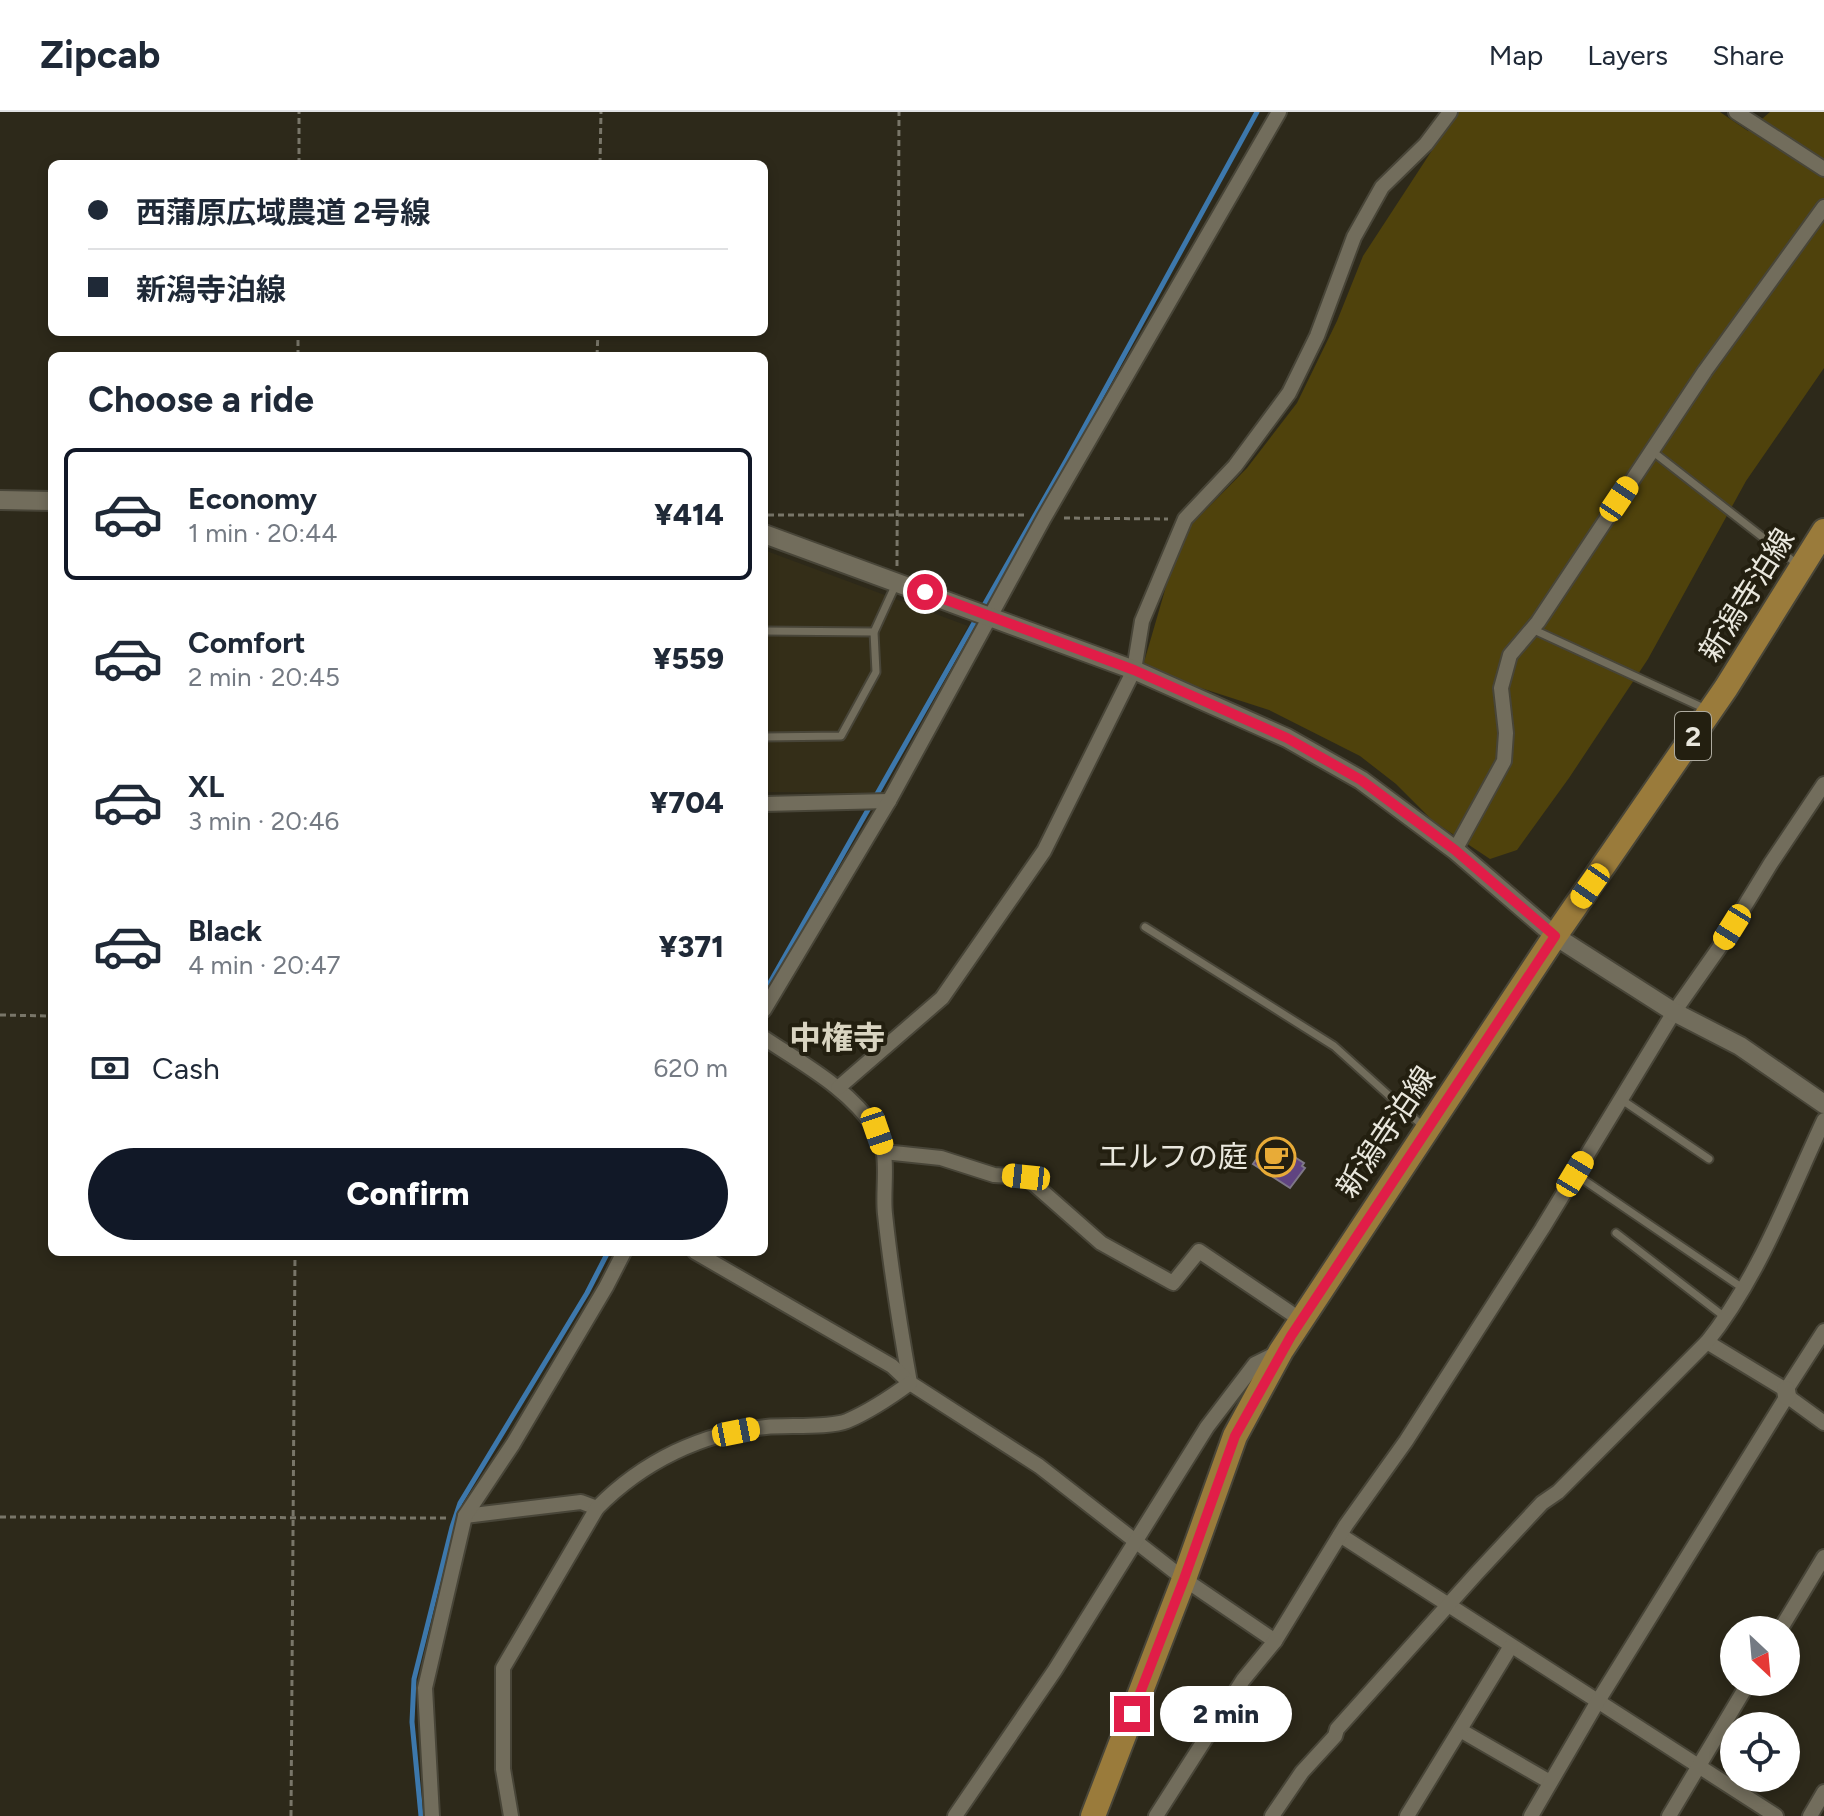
<!DOCTYPE html>
<meta charset="utf-8">
<style>
body{margin:0;font-family:Figtree,"Noto Sans JP",sans-serif;background:#f6f6f7;color:#1f2937;height:100vh;display:flex;flex-direction:column;font-size:30px;white-space:nowrap}
*{box-sizing:border-box;margin:0}
p{font-size:26px;color:#747a83}
.icon{flex:none;width:44px;height:44px;fill:none;stroke:currentColor;stroke-width:2;stroke-linecap:round;stroke-linejoin:round}
.map{position:relative;flex:1;overflow:hidden}
.side{position:absolute;left:48px;top:240px;width:720px;height:904px;display:flex;flex-direction:column;background:#fff;border-radius:12px;box-shadow:0 4px 12px #0003}
.side>*{flex:none}
.top-card{position:absolute;left:48px;top:48px;width:720px;height:176px;border-radius:12px;box-shadow:0 4px 12px #0003;display:grid;align-content:center;height:176px;padding:0 40px;background:#fff}
.needle{width:52px;rotate:154deg}
.controls{position:absolute;left:1720px;top:1504px;display:grid;gap:16px}
.controls a{display:grid;place-items:center;width:80px;height:80px;border-radius:50%;background:#fff;box-shadow:0 4px 12px #0003;font-size:40px}
.end{position:absolute;width:36px;height:36px;margin:-18px;border:10px solid #e11d48;background:#fff;box-shadow:0 0 0 4px #fff}
.from{border-radius:50%}
.bubble{position:absolute;height:56px;border-radius:28px;background:#fff;box-shadow:0 4px 12px #0003;font-size:26px;font-weight:800;line-height:56px;text-align:center}
.car{position:absolute;width:24px;height:48px;margin:-24px -12px;border-radius:10px;box-shadow:0 0 6px 2px #0007;background:linear-gradient(#f5c518 24%,#345 0 40%,#f5c518 0 76%,#345 0 86%,#f5c518 0)}
.top-card b{display:flex;align-items:center;gap:28px;height:76px;font-size:30px}
.top-card b+b{border-top:2px solid #e0e1e3}
.top-card i{width:20px;height:20px;background:#1f2937}
ul{padding:0;list-style:none}
li{display:flex;align-items:center;gap:24px;height:132px;margin:0 16px 12px;padding:0 24px;border:4px solid transparent;border-radius:12px}
li div{flex:1}
li b{display:block;font-size:30px}
li em{font-style:normal;font-weight:800}
li.selected{border-color:#111827}
li>.icon{width:72px;height:72px;stroke-width:1.5}
h2{padding:0 40px;font-size:36px;line-height:96px}
.pay{display:flex;align-items:center;gap:20px;height:88px;padding:0 40px;font-size:30px}
.pay p{margin-inline-start:auto}
.button{display:flex;gap:16px;margin-top:auto;padding:16px 40px}
.button a{flex:1;height:92px;border-radius:48px;background:#111827;color:#fff;font-size:32px;font-weight:800;line-height:92px;text-align:center}
header{display:flex;align-items:center;gap:48px;box-sizing:border-box;height:112px;padding:0 40px;background:#fff;border-bottom:2px solid #e0e1e3}
header strong{font-size:38px}
nav{display:flex;gap:44px;margin-inline-start:auto;font-size:28px}
.map>svg:first-child{display:block}
</style>
<header>
<strong>Zipcab</strong>
<nav><a>Map</a><a>Layers</a><a>Share</a></nav>
</header>
<div class="map">
<svg width="1824" height="1704" viewBox="0 0 1824 1704">
<rect width="100%" height="100%" fill="#2d291a"/>
<!-- built -->
<path fill="#342e18" d="M764 438 968 514 876 681 764 680Z"/>
<!-- green -->
<path fill="#4f420c" d="M1457 0H1720L1748 19 1770 0H1824V256L1746 369 1648 547 1569 666 1517 738 1490 747 1433 709 1396 672 1360 644 1269 598 1142 557 1181 423 1247 356 1297 291 1337 209 1363 144Z"/>
<g fill="none" stroke-linecap="round" stroke-linejoin="round">
<!-- stream -->
<g stroke="#3d78ac" stroke-width="5">
<path d="M764 881 1067 347 1257 0"/>
<path d="M421 1704 412 1610 414 1567 452 1415 460 1391 587 1181 608 1140"/>
</g>
</g>
<!-- building -->
<path fill="#604481" stroke="#7e7788" stroke-width="2" d="M1269 1029 1304 1051 1302 1054 1305 1056 1290 1076 1253 1052Z"/>
<g fill="none" stroke-linecap="round" stroke-linejoin="round">
<!-- service casing -->
<g stroke="#484538" stroke-width="11">
<g id="service">
<path d="M1652 339 1797 452"/>
<path d="M1532 517 1708 598"/>
<path d="M764 519 874 520"/>
<path d="M764 625 841 624 876 560 874 520 896 472"/>
<path d="M1145 815 1334 934 1425 1016"/>
<path d="M1622 988 1709 1047"/>
<path d="M1575 1062 1744 1177"/>
<path d="M1616 1121 1726 1206"/>
</g>
</g>
<!-- minor casing -->
<g stroke="#484538" stroke-width="18">
<g id="minor">
<path d="M1736 0 1824 57"/>
<path d="M764 692 889 689"/>
<path d="M1455 738 1504 649 1506 621 1501 576 1510 543 1538 510 1705 259 1824 95"/>
<path d="M764 898 889 689 1044 406 1279 0"/>
<path d="M764 926C803 952 850 977 876 1018 891 1042 882 1075 885 1102 891 1159 900 1215 910 1271"/>
<path d="M838 976 942 886 1044 739 1134 558 1142 509 1185 407 1235 354 1289 281 1317 224 1354 125 1382 75 1426 32 1450 0"/>
<path d="M884 1040 941 1046 994 1063 1026 1065 1101 1131 1173 1171 1199 1139 1301 1208"/>
<path d="M695 1140 892 1254 910 1271 1039 1354 1184 1467 1275 1529"/>
<path d="M1707 1230 1786 1278 1824 1219"/>
<path d="M465 1404 581 1390 597 1396"/>
<path d="M1340 1423 1776 1704"/>
<path d="M1780 1518 1824 1445"/>
<path d="M1460 1618 1550 1670"/>
<path d="M432 1704 425 1576 465 1404 513 1332 606 1175 624 1140"/>
<path d="M511 1704 503 1657V1556L597 1396C642 1350 703 1320 766 1315 787 1313 830 1316 847 1309 868 1300 891 1285 910 1271"/>
<path d="M955 1704 1055 1558 1207 1315 1255 1252 1277 1241"/>
<path d="M1156 1704 1243 1568 1275 1529 1346 1413 1406 1329 1542 1117 1674 900 1719 836 1771 751 1824 672"/>
<path d="M1272 1704 1302 1660 1335 1624 1337 1617 1476 1462 1542 1391 1558 1380 1707 1230C1759 1165 1789 1083 1824 1008"/>
<path d="M1407 1704 1511 1534"/>
<path d="M1531 1704 1598 1589 1787 1284 1824 1311"/>
<path d="M1669 1704 1749 1570"/>
<path d="M1810 1704 1824 1680"/>
</g>
</g>
<!-- tertiary casing -->
<g stroke="#484538" stroke-width="22">
<g id="tertiary">
<path d="M0 388 52 389"/>
<path d="M764 422 1134 558 1287 626 1361 668 1455 738 1555 824 1674 900 1740 934 1824 992"/>
<path d="M1786 1278 1787 1284"/>
</g>
</g>
<!-- primary casing -->
<g stroke="#484538" stroke-width="28">
<path id="primary" d="M1093 1704 1184 1467 1235 1324 1281 1239 1555 824 1726 576 1824 419"/>
</g>
<!-- path -->
<g stroke="#797669" stroke-width="3" stroke-dasharray="6 4" stroke-linecap="butt">
<path d="M299 52V0"/>
<path d="M600 52 601 0"/>
<path d="M298 244V220"/>
<path d="M597 244 598 220"/>
<path d="M768 403H1028"/>
<path d="M1064 406 1168 407"/>
<path d="M897 454 899 0"/>
<path d="M0 903 52 904"/>
<path d="M0 1405 449 1406"/>
<path d="M291 1704 295 1140"/>
</g>
<!-- service -->
<use href="#service" stroke="#726d5c" stroke-width="7"/>
<!-- minor -->
<use href="#minor" stroke="#726d5c" stroke-width="14"/>
<!-- tertiary -->
<use href="#tertiary" stroke="#726d5c" stroke-width="18"/>
<!-- primary -->
<use href="#primary" stroke="#9a7b3b" stroke-width="24"/>
</g>
<g fill="none" stroke-linecap="round" stroke-linejoin="round">
<!-- route -->
<path stroke="#e11d48" stroke-width="10" d="M925 480 1134 558 1287 626 1361 668 1455 738 1555 824 1291 1224 1235 1324 1184 1467 1132 1602"/>
</g>
<!-- icons -->
<defs>
<g id="cafe-ring" transform="scale(2)"><circle r="9.5" fill="#231f10" stroke="#e8ab37" stroke-width="1.5"/><path d="M-5.5-4.5H6V0H3Q3 3.5 0 3.5H-2.5Q-5.5 3.5-5.5 0ZM3-3.2v2h1.7v-2ZM-6 4.5H4V6H-6Z" fill="#e8ab37"/></g>
</defs>
<g fill-rule="evenodd">
<use href="#cafe-ring" x="1276" y="1045"/>
</g>
<g text-anchor="middle" stroke-width="8" stroke-linejoin="round" paint-order="stroke">
<!-- shield labels -->
<rect fill="#231f10" stroke="#aeaba0" stroke-width="2" x="1675" y="600" width="36" height="48" rx="6"/>
<g font-size="28" font-weight="bold" fill="#e9e7dd">
<text x="1693" y="634">2</text>
</g>
<!-- street labels -->
<g font-size="30" fill="#e9e7dd" stroke="#231f10">
<text transform="translate(1747 483) rotate(-58)" y="10">新潟寺泊線</text>
<text transform="translate(1386 1020) rotate(-56)" y="10">新潟寺泊線</text>
</g>
<!-- poi labels -->
<g font-size="30" fill="#e9e7dd" stroke="#231f10" text-anchor="end">
<text x="1248" y="1055">エルフの庭</text>
</g>
<!-- neighbourhood labels -->
<g font-size="32" font-weight="bold" fill="#d9d4c1" stroke="#231f10">
<text x="837" y="937">中権寺</text>
</g>
</g>
</svg>
<div class="controls">
<a><svg class="needle" viewBox="-14 -14 28 28"><path d="M0-13l5 13h-10z" fill="#e53935"/><path d="M0 13l5-13h-10z" fill="#747a83"/></svg></a>
<a><svg class="icon" aria-label="locate" viewBox="0 0 24 24"><circle cx="12" cy="12" r="6"/><path d="M12 2v4M12 18v4M2 12h4M18 12h4"/></svg></a>
</div>
<i class="end from" style="left:925px;top:480px"></i>
<i class="end" style="left:1132px;top:1602px"></i>
<div class="bubble" style="left:1160px;top:1574px;width:132px">2 min</div>
<i class="car" style="left:1619px;top:387px;rotate:34deg"></i>
<i class="car" style="left:1590px;top:774px;rotate:215deg"></i>
<i class="car" style="left:1732px;top:815px;rotate:212deg"></i>
<i class="car" style="left:877px;top:1019px;rotate:161deg"></i>
<i class="car" style="left:1575px;top:1062px;rotate:31deg"></i>
<i class="car" style="left:1026px;top:1065px;rotate:276deg"></i>
<i class="car" style="left:736px;top:1320px;rotate:79deg"></i>
<div class="top-card">
<b><i class="from"></i>西蒲原広域農道 2号線</b>
<b><i></i>新潟寺泊線</b>
</div>
<section class="side">
<h2>Choose a ride</h2>
<ul>
<li class="selected"><svg class="icon" aria-label="car" viewBox="0 0 24 24"><path d="M5 17H2v-5l4-1 3-4h7l3 4 3 1v5h-3M9 17h6M6 11h13"/><circle cx="7" cy="17" r="2"/><circle cx="17" cy="17" r="2"/></svg><div><b>Economy</b><p>1 min · 20:44</p></div><em>¥414</em></li>
<li><svg class="icon" aria-label="car" viewBox="0 0 24 24"><path d="M5 17H2v-5l4-1 3-4h7l3 4 3 1v5h-3M9 17h6M6 11h13"/><circle cx="7" cy="17" r="2"/><circle cx="17" cy="17" r="2"/></svg><div><b>Comfort</b><p>2 min · 20:45</p></div><em>¥559</em></li>
<li><svg class="icon" aria-label="car" viewBox="0 0 24 24"><path d="M5 17H2v-5l4-1 3-4h7l3 4 3 1v5h-3M9 17h6M6 11h13"/><circle cx="7" cy="17" r="2"/><circle cx="17" cy="17" r="2"/></svg><div><b>XL</b><p>3 min · 20:46</p></div><em>¥704</em></li>
<li><svg class="icon" aria-label="car" viewBox="0 0 24 24"><path d="M5 17H2v-5l4-1 3-4h7l3 4 3 1v5h-3M9 17h6M6 11h13"/><circle cx="7" cy="17" r="2"/><circle cx="17" cy="17" r="2"/></svg><div><b>Black</b><p>4 min · 20:47</p></div><em>¥371</em></li>
</ul>
<div class="pay"><svg class="icon" aria-label="cash" viewBox="0 0 24 24"><path d="M3 7h18v10H3z"/><circle cx="12" cy="12" r="2"/></svg>Cash<p>620 m</p></div>
<div class="button"><a>Confirm</a></div>
</section>
</div>
